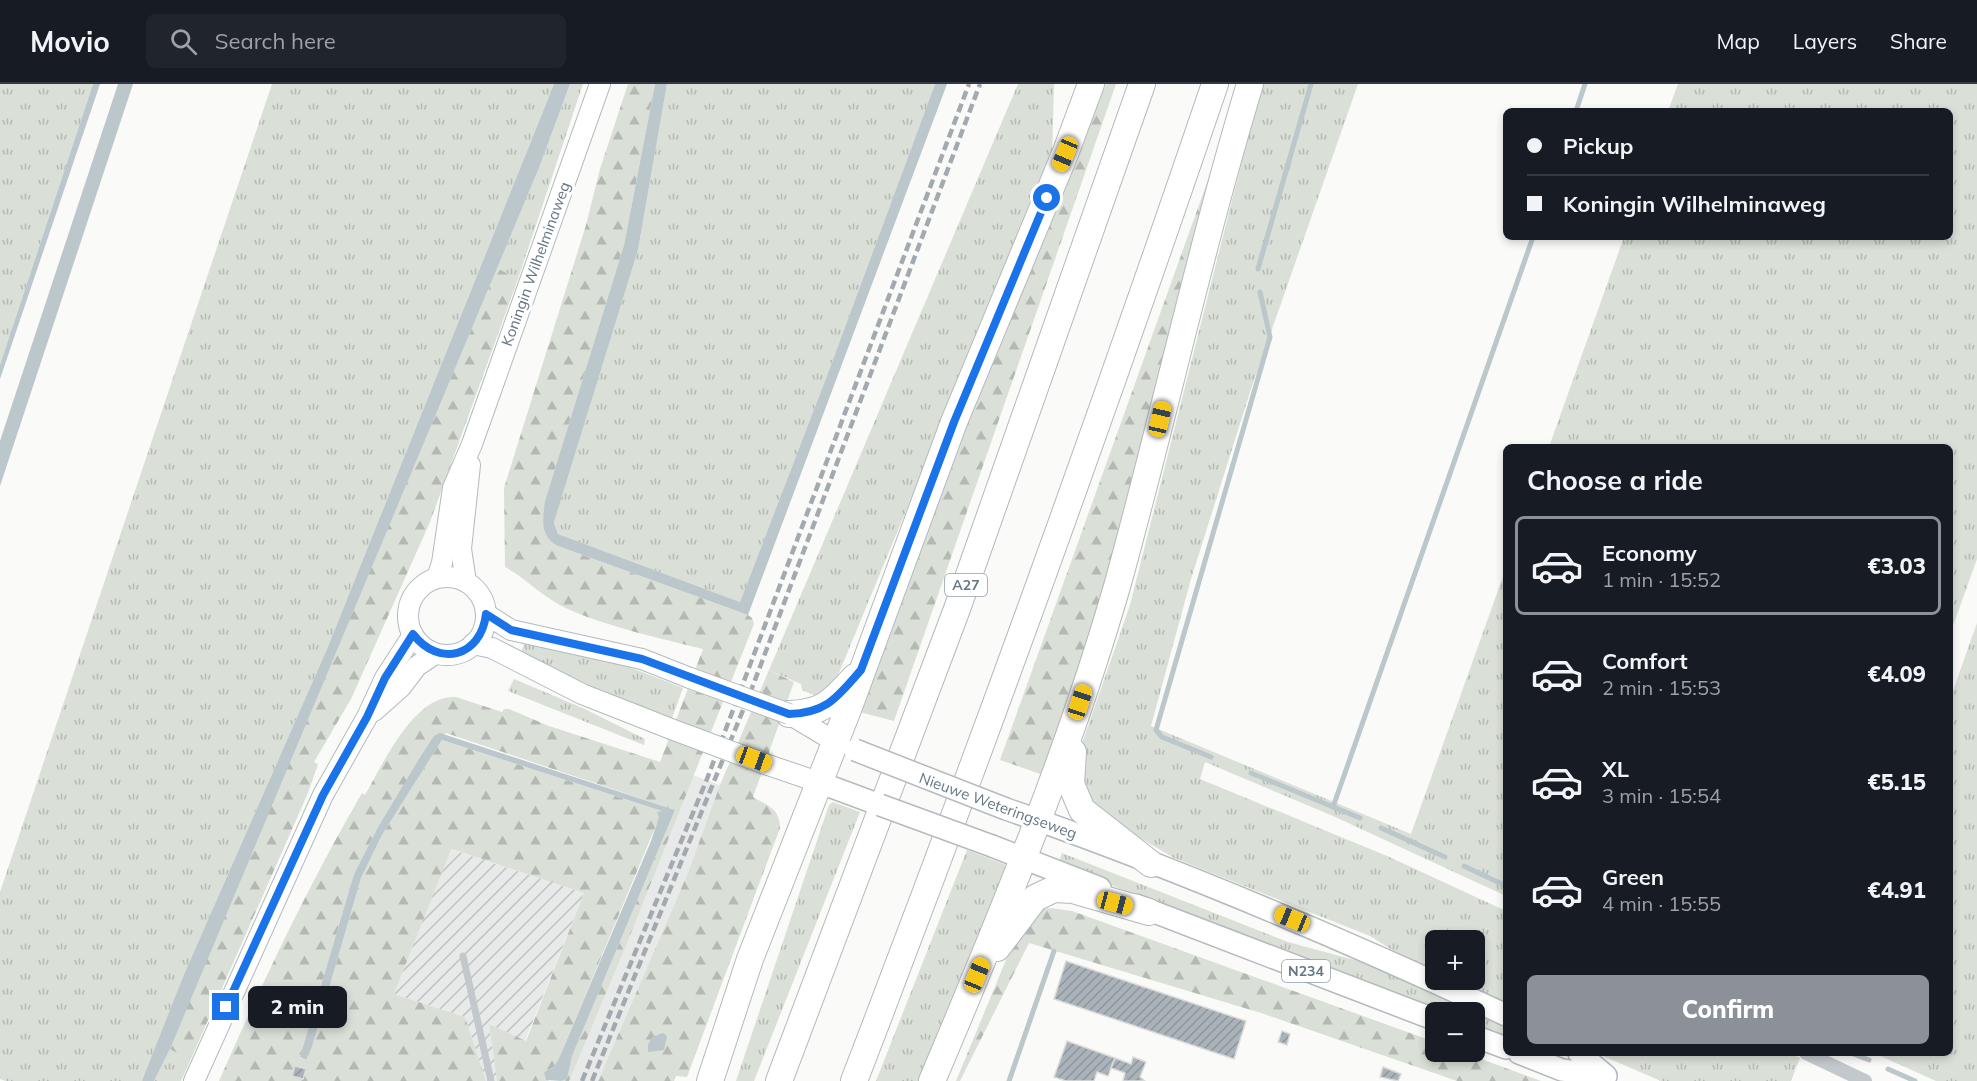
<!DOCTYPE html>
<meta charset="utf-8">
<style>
body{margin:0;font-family:Mulish,sans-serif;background:#20242c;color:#f1f3f6;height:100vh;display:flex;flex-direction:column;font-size:22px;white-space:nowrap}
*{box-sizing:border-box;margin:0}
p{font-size:20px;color:#9ea1a6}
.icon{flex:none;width:33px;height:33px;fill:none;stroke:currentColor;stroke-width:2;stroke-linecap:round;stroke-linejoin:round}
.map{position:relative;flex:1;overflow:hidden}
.details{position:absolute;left:1503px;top:360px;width:450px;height:612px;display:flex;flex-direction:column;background:#171b24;border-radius:9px;box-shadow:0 3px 9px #0003}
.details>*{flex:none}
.guide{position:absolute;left:1503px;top:24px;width:450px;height:132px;border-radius:9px;box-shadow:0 3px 9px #0003;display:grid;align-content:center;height:132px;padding:0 24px;background:#171b24}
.buttons{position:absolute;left:1425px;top:846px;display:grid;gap:12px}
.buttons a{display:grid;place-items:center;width:60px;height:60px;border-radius:9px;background:#171b24;box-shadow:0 3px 9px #0003;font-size:30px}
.end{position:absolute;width:27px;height:27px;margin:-14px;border:8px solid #1a73e8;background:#fff;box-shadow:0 0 0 3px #fff}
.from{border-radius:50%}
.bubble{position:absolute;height:42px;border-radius:9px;background:#171b24;box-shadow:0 3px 9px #0003;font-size:20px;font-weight:800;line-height:42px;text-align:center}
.car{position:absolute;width:18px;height:36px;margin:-18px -9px;border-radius:8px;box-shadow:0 0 4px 2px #0007;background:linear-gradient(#f5c518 24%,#345 0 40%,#f5c518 0 76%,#345 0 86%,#f5c518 0)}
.guide b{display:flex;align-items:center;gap:21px;height:57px;font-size:22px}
.guide b+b{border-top:2px solid #363941}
.guide i{width:15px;height:15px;background:#f1f3f6}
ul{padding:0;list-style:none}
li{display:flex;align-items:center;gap:18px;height:99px;margin:0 12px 9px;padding:0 12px;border:3px solid transparent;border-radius:9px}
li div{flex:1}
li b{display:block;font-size:22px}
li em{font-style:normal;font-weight:800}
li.selected{border-color:#8c9099}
li>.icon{width:54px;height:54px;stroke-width:1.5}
h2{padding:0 24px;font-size:27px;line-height:72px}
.button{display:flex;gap:12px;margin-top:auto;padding:12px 24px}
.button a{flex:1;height:69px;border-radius:9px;background:#8c9099;color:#fff;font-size:24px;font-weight:800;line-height:69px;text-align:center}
header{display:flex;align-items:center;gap:36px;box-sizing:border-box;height:84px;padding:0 30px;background:#171b24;border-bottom:2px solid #363941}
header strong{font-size:28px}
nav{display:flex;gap:33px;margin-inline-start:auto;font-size:21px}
.search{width:420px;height:54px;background:#20242c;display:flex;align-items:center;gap:15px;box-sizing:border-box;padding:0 21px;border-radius:9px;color:#9ea1a6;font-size:22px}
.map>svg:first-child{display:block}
</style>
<header>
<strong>Movio</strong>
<div class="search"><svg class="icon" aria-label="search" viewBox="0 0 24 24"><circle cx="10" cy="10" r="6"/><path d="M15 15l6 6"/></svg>Search here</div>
<nav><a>Map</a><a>Layers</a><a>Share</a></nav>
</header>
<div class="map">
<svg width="1977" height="997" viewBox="0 0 1977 997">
<defs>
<pattern id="industrial-furrows" width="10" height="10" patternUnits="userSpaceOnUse" patternTransform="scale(1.5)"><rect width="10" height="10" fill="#e8e9e9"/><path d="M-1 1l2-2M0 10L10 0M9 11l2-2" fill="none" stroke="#c0c1c2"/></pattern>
<pattern id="grass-tufts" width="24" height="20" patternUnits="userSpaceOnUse" patternTransform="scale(1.5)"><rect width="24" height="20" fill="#dadfd7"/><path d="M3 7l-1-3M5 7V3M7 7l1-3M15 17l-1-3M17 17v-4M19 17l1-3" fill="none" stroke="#b4b9b4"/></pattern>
<pattern id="forest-firs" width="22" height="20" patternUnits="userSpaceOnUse" patternTransform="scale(1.5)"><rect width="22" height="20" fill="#dadfd7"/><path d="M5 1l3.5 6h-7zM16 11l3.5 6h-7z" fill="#b4b9b4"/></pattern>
<pattern id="building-hatch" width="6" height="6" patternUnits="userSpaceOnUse" patternTransform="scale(1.5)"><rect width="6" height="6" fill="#aab3b9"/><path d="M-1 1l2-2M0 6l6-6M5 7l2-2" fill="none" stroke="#8e969c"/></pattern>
</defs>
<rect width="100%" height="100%" fill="#fafaf8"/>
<!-- built -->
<path fill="#e8e9e9" d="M693 691 720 701 687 791 598 997H569Z"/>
<!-- industrial -->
<path fill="url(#industrial-furrows)" d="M450 765 584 809 525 957 489 940 497 997H486L465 933 394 910Z"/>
<!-- grass -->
<g fill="url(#grass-tufts)">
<path d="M0 0H93L0 281Z"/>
<path d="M272 0H554L327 565 185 888 148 986 142 997H6L0 995V808Z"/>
<path d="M570 0H583L518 195 497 184 539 84Z"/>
<path d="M667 0H935L828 289 740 518 558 450 554 437 638 166Z"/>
<path d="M1018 0H1054L1052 74 836 596 818 613 802 606 801 600 769 586Z"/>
<path d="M1264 0H1358L1251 305 1191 495 1151 642 1411 750 1506 484V812L1333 732 1205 678 1200 695 1387 772 1506 827V927L1440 896H1474V856H1436L1435 893 1370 852 1174 774 1101 731 1093 723 1082 701 1078 671 1130 521 1251 41Z"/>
<path d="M1678 0H1977V475L1950 550V363H1549L1624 153H1950V27H1668Z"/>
<path d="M1977 539V997H1936L1874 969H1950V615Z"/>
<path d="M526 555 614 577 683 604 671 637 601 611 520 571Z"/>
<path d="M514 595 585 625 645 655 644 661 508 607Z"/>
<path d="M833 718 860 728 754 997H736L829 721Z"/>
<path d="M967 766 1006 781 947 939 922 997H876Z"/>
<path d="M1062 769 1288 858 1373 881 1506 939V952L1475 940 1474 928H1443L1058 781Z"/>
<path d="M170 965 190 977 181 997H154Z"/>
<path d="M1596 969H1790L1800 974 1791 997H1661Z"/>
</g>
<!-- forest -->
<g fill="url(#forest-firs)">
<path d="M628 0H655L624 161 545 417 558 462 748 531 752 534 754 540 627 859 569 997H561L567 994 572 972 675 726 446 649 377 745 354 790 300 974 306 976 312 963 361 794 382 751 442 656 662 727 560 972 554 983 544 988 549 997H497L489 940 526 957 584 809 451 765 394 910 465 933 486 997H219C262 899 308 802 362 709L365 711C383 680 414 610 456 613L502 628 504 625H509L549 642 660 678 703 565C659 554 612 544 570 526 546 516 528 496 505 483L504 404 586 141 600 85Z"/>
<path d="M1106 0H1116L894 637 852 626 986 283Z"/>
<path d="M1213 82 1131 436 1049 693 1000 676Z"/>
<path d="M497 184 518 195 430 438 351 615 314 678 318 680 308 709 190 977 170 965 183 932Z"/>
<path d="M769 586 794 598 753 713C769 722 780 725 780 744L687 993 676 992 674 997H598L687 791 720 701Z"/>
<path d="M1050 824 1072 827 1435 958 1436 968H1462L1541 997H1457L1261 929 1029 859 960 997H956L1008 871 1038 826Z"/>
</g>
<!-- water -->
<g fill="#bbc7cb">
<path d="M93 0H100L0 295V281Z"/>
<path d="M118 0H133L0 402V357Z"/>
<path d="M554 0H570L539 84 170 965 154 997H142L185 888 327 565Z"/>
<path d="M655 0H667L638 166 554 438 558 450 740 518 828 289 935 0H947L748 531 558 462C539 451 543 436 545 417L624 161Z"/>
<path d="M440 649 675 726 572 972 567 995 561 997 546 996 544 988 554 983 560 972 651 757 659 733 657 728 662 727 442 656 382 751 361 794 312 963 306 976 300 973 354 790 377 745 419 675 434 652Z"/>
<path d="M663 949 667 952 664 966 648 968V961L652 953Z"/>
</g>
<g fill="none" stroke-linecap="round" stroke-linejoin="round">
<!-- stream -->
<g stroke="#bbc7cb" stroke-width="5">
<path d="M1576 27 1585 0"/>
<path d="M1258 185 1311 0"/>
<path d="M1211 673 1162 653 1156 646 1270 253 1260 208"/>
<path d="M1251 689 1360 734"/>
<path d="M1333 723 1533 153"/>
<path d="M1381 744 1445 773"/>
<path d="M1464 782 1506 802"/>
<path d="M1851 969 1869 976"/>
<path d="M1888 985 1915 997"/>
<path d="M1009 997 1054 867"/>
</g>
</g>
<!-- building -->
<g fill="url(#building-hatch)" stroke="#dcdcda" stroke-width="1.5">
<path d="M1066 877 1246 937 1234 975 1054 915Z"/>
<path d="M1282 947 1290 950 1287 961 1278 958Z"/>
<path d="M1067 957 1115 974 1108 992 1097 988 1094 997H1066L1054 993Z"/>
<path d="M1133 973 1146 978 1140 993 1145 997H1123L1125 989 1111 984 1115 974 1131 980Z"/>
<path d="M295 982 306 985 303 995 292 992Z"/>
<path d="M1383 983 1401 990 1398 997 1380 993Z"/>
</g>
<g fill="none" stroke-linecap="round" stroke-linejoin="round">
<!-- secondary casing -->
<g stroke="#b3babf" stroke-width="22">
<g id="secondary">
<circle cx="447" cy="532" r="39"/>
<path d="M437 494 442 479 453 404 472 360 600 0"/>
<path d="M466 498 461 465 470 381"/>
<path d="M486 530 511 546 642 575 690 594"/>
<path d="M473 560 492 564 582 610 671 645"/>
<path d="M374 627 401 603 417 582 435 570"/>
<path d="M789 630 834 657"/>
<path d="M765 680 818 698"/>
<path d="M194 997 323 711 367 633 385 594 413 551"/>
</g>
</g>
<!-- primary casing -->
<g stroke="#b5babe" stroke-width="24">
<g id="primary">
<path d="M818 698 880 721"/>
<path d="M1006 725C1176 784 1343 855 1506 931"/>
<path d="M992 762 1100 804"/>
<path d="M1136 821 1436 936"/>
<path d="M1474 952 1506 964"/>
<path d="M1519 969 1562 986 1605 992"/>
<path d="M1579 969 1606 992"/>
</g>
</g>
<!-- motorway casing -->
<g stroke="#b4b9bd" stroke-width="28">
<g id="motorway">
<path d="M789 630C824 629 832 618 855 593"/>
<path d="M1073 668 1071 700 1082 726 1151 780"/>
<path d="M997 864 1035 814 1054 805 1073 806 1149 828"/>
<path d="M710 997 750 875 849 623 954 338 1065 70 1091 0"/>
<path d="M779 997 957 525 1142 0"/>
<path d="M854 997C981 667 1101 335 1215 0"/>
<path d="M932 997C1001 834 1069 669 1118 499 1164 333 1200 165 1250 0"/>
</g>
</g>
<!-- service -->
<path stroke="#c3c8cc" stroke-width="7" d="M463 872 491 997"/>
<!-- minor -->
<path stroke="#c3c8cc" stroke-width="14" d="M1806 969 1865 997"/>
<!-- secondary -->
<use href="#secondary" stroke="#fff" stroke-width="20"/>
<!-- primary -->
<use href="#primary" stroke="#fff" stroke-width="21"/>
<!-- motorway -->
<use href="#motorway" stroke="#fff" stroke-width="26"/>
<!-- rail -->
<g stroke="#a2aab0" stroke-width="4.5" stroke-dasharray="9 4.5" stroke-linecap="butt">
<path d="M582 997 707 695 969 0"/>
<path d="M592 997 752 604 980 0"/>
</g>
<!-- secondary-bridge casing -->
<g stroke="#b3babf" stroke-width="22" stroke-linecap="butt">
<g id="secondary-bridge">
<path d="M690 594 789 630"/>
<path d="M671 645 765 680"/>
</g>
</g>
<!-- primary-bridge casing -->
<g stroke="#b5babe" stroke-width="24" stroke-linecap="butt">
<g id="primary-bridge">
<path d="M855 666 1006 725"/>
<path d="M880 721 992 762"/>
</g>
</g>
<!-- secondary-bridge -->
<use href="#secondary-bridge" stroke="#fff" stroke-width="20"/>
<!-- primary-bridge -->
<use href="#primary-bridge" stroke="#fff" stroke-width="21"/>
</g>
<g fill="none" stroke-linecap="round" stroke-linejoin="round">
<!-- route -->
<path stroke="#1a73e8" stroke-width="8" d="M226 923 323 711 367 633 385 594 413 550C439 584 481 573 486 530L511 546 642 575 789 630C827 629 837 613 861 586L954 338 1047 114"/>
</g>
<g text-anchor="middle" stroke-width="6" stroke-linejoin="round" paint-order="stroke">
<!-- shield labels -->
<g fill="#fff" stroke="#939fa8" stroke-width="1.5">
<rect x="945" y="490" width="42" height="22" rx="4.5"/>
<rect x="1282" y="876" width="48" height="22" rx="4.5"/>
</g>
<g font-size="14" font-weight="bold" fill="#657683">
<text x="966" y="506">A27</text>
<text x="1306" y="892">N234</text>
</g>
<!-- street labels -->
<g font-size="15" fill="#657683" stroke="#fff">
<text transform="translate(536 180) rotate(-70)" y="5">Koningin Wilhelminaweg</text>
<text transform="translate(998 722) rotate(20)" y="5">Nieuwe Weteringseweg</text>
</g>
</g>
</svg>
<div class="buttons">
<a>+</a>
<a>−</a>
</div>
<i class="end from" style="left:1047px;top:114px"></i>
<i class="end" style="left:226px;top:923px"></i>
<div class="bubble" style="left:248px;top:902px;width:99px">2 min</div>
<i class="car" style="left:1065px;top:70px;rotate:203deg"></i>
<i class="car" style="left:1160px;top:335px;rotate:13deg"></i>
<i class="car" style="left:1080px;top:618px;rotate:18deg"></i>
<i class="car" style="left:754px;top:675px;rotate:110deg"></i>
<i class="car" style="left:1115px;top:819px;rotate:105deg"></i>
<i class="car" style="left:1292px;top:835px;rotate:292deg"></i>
<i class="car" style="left:977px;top:891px;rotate:22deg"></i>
<div class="guide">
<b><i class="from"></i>Pickup</b>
<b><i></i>Koningin Wilhelminaweg</b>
</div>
<section class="details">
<h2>Choose a ride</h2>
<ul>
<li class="selected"><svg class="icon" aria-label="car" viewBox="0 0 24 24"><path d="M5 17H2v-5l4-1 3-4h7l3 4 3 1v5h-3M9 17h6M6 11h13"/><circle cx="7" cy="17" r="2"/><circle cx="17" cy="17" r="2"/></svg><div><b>Economy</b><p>1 min · 15:52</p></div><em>€3.03</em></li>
<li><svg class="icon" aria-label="car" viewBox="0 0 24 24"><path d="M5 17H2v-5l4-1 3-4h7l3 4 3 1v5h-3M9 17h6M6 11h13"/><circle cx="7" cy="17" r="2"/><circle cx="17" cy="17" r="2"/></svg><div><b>Comfort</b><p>2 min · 15:53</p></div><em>€4.09</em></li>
<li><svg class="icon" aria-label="car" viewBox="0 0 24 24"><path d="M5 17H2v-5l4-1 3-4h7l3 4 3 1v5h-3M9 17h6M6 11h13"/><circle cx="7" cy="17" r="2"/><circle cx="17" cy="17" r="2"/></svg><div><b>XL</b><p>3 min · 15:54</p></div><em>€5.15</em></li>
<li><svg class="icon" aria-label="car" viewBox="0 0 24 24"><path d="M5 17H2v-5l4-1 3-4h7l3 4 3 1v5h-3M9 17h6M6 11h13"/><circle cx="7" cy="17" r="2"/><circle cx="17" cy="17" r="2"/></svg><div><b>Green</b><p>4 min · 15:55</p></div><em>€4.91</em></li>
</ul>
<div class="button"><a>Confirm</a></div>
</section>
</div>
